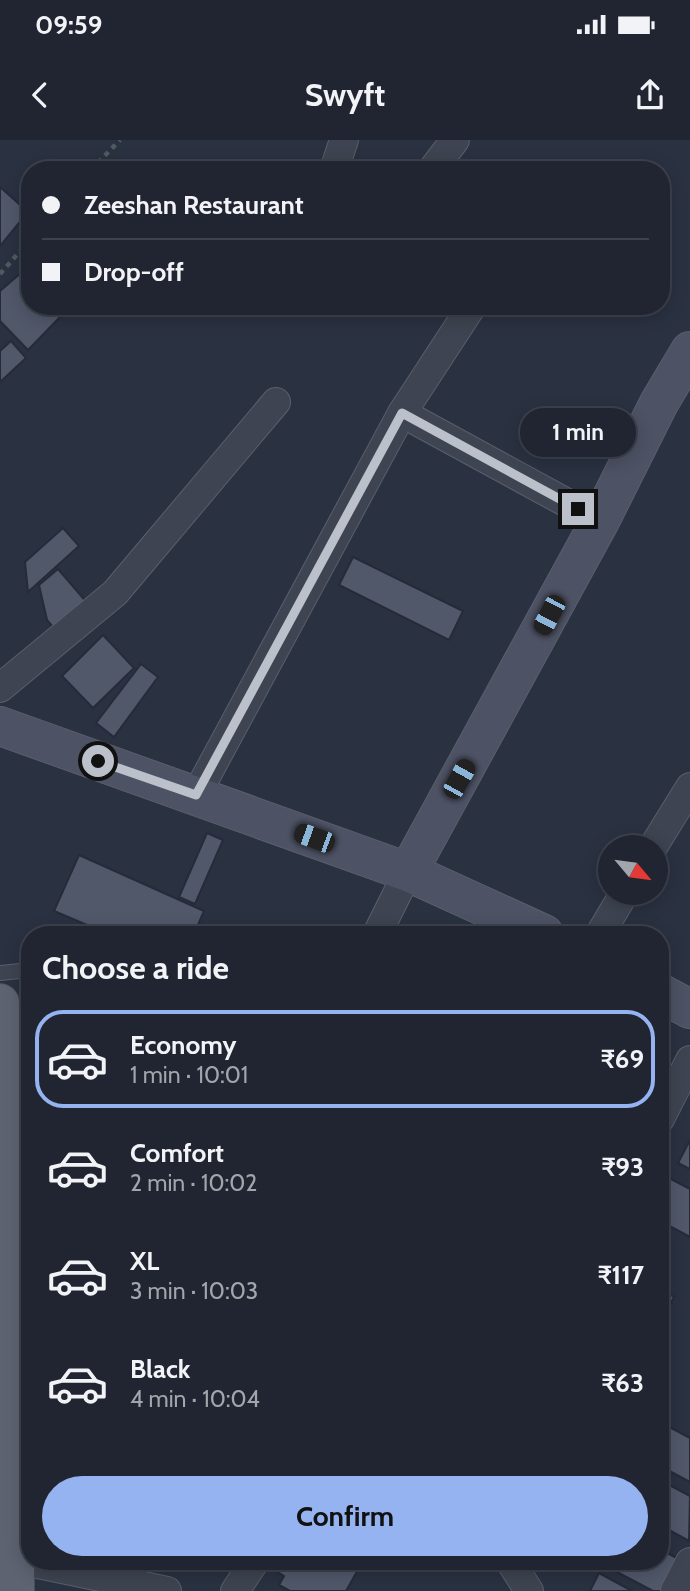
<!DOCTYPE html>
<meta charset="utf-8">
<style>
body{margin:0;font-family:Cabin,sans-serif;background:#282d39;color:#f1f3f6;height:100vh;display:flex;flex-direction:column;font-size:26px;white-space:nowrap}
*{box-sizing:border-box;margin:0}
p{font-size:23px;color:#a2a5ab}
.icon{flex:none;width:38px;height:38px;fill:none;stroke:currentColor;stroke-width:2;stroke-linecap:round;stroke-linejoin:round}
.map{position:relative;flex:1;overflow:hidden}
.panel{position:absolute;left:21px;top:786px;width:648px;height:644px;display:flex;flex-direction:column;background:#202531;border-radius:28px;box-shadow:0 4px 18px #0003,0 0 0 2px #3d424d}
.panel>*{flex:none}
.hud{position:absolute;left:21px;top:21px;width:649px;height:154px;border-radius:28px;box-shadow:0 4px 18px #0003,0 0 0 2px #3d424d;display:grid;align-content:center;height:154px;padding:0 21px;background:#202531}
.needle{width:46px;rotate:119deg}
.tools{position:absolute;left:598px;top:695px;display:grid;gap:14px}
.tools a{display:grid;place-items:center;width:70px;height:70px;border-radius:50%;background:#202531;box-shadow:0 4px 18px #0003,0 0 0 2px #3d424d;font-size:35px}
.end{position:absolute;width:32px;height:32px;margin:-16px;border:9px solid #bcc0cb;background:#111;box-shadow:0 0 0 4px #111}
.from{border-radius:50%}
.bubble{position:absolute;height:49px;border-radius:24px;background:#202531;box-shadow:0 4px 18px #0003,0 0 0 2px #3d424d;font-size:23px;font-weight:700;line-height:49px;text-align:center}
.car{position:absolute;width:21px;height:42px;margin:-21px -10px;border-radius:9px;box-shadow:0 0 5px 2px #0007;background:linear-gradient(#222 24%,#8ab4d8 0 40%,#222 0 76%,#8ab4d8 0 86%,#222 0)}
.hud b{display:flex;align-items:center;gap:24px;height:66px;font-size:26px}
.hud b+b{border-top:2px solid #3d424d}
.hud i{width:18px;height:18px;background:#f1f3f6}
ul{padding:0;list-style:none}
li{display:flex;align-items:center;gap:21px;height:98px;margin:0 14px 10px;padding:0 7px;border:4px solid transparent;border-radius:28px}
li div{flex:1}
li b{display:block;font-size:26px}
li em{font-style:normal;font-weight:700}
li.selected{border-color:#95b2f1}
li>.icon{width:63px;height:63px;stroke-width:1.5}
h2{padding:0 21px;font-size:32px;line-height:84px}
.primary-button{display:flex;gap:14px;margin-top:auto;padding:14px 21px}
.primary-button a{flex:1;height:80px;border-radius:42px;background:#95b2f1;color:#111;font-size:28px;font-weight:700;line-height:80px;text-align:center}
.status{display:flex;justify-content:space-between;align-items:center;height:49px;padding:0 35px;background:#202531;direction:ltr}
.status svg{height:19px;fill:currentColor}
header{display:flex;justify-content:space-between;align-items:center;height:91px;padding:0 21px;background:#202531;font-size:32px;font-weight:700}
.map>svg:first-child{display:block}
</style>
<div class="status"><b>09:59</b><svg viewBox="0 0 49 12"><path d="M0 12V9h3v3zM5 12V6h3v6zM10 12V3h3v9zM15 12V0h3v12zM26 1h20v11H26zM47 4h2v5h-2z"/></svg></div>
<header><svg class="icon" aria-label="back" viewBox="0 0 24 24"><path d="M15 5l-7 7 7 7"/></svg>Swyft<svg class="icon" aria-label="share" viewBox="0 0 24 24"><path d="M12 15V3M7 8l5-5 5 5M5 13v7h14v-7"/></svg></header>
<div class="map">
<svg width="690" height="1451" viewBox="0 0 690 1451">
<rect width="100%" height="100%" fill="#2a3141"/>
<!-- building -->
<g fill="#51586a" stroke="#252b39" stroke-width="2">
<path d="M0 47 28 72 0 106Z"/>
<path d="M22 132 30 140V166H54L62 175 28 210 0 181V151Z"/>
<path d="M11 201 26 218 0 242V211Z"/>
<path d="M63 388 79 406 28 452 25 422Z"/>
<path d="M353 417 463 471 449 500 339 445Z"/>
<path d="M58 429 89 465 57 492 47 480 39 445Z"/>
<path d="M103 495 134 528 93 568 62 536Z"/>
<path d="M141 524 158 537 114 597 96 583Z"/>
<path d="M207 693 223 700 195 764 179 757Z"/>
<path d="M79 715 204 771 194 794H108L54 771Z"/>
<path d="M690 1000V1029L678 1023Z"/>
<path d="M669 1038 690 1049V1097L660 1081V1055Z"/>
<path d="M660 1149 674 1157 660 1185Z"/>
<path d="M662 1283 690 1298V1342L660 1326V1287Z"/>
<path d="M660 1340 690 1356 689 1401 660 1385Z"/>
<path d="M660 1409 684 1422 669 1451H653L596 1421H660Z"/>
<path d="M275 1421H363L346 1451H290L279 1445 284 1436 271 1428Z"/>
<path d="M599 1433 632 1451H590Z"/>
</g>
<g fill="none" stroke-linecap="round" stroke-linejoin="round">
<!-- lane casing -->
<g stroke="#5a5f6b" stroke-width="16">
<path id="lane" d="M0 833 30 830"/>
</g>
<!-- street casing -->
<g stroke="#5a5f6b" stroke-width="30">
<g id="street">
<path d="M334 30 344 0"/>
<path d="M432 30 455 0"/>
<path d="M402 273 472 166"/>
<path d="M0 548 115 453 276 262"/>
<path d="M196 655 402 273 600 381"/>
<path d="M653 707 690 647"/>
<path d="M377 794 408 732"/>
<path d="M600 794 625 752"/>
<path d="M660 979 690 920"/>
<path d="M14 1419 167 1451"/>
<path d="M510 1421 529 1451"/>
<path d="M235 1451 255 1421"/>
<path d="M675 1451 690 1422"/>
</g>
</g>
<!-- secondary casing -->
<g stroke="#5a5f6b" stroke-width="40">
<g id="secondary">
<path d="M0 586 408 732 600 381 659 263 690 211"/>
<path d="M408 732 544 794"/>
<path d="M660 853 690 869"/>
</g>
</g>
<!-- primary casing -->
<g stroke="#484d5a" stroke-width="40">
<path id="primary" d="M0 863 16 1169 15 1451"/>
</g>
<!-- path -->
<g stroke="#4d5c61" stroke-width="4.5" stroke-dasharray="5 5" stroke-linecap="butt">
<path d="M91 30 120 0"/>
<path d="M0 134 30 100"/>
</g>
<!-- lane -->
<use href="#lane" stroke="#3e4451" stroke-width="14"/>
<!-- street -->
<use href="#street" stroke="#3e4451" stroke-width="28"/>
<!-- secondary -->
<use href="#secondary" stroke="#4d5264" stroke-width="38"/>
<!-- primary -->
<use href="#primary" stroke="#5d6371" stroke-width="38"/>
</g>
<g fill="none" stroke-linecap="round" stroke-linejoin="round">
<!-- route -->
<path stroke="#bcc0cb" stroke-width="9" d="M98 621 196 655 402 273 578 369"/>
</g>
</svg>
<div class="tools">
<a><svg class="needle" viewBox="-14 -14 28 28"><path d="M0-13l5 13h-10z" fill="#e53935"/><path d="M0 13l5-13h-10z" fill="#a2a5ab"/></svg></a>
</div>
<i class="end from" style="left:98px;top:621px"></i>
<i class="end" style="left:578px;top:369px"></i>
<div class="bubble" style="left:520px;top:268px;width:116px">1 min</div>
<i class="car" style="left:549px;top:475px;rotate:208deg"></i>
<i class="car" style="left:459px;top:639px;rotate:29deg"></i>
<i class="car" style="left:314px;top:698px;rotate:290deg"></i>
<div class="hud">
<b><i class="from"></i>Zeeshan Restaurant</b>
<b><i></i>Drop-off</b>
</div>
<section class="panel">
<h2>Choose a ride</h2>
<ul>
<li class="selected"><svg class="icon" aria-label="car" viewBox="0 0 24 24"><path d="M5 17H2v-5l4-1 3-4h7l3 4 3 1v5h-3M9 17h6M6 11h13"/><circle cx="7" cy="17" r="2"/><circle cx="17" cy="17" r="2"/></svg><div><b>Economy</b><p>1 min · 10:01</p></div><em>₹69</em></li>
<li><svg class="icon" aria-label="car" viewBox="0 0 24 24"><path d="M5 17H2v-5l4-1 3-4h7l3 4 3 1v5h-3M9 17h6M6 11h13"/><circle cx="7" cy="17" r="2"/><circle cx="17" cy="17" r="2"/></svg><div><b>Comfort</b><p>2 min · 10:02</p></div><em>₹93</em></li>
<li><svg class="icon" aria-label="car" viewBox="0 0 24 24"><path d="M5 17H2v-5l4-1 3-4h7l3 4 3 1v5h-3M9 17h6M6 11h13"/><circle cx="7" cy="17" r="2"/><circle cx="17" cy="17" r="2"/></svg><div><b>XL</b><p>3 min · 10:03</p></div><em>₹117</em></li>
<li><svg class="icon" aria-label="car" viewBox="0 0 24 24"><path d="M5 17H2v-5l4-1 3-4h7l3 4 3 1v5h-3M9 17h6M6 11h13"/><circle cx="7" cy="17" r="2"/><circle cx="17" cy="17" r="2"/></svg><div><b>Black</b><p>4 min · 10:04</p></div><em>₹63</em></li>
</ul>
<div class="primary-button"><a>Confirm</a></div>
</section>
</div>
